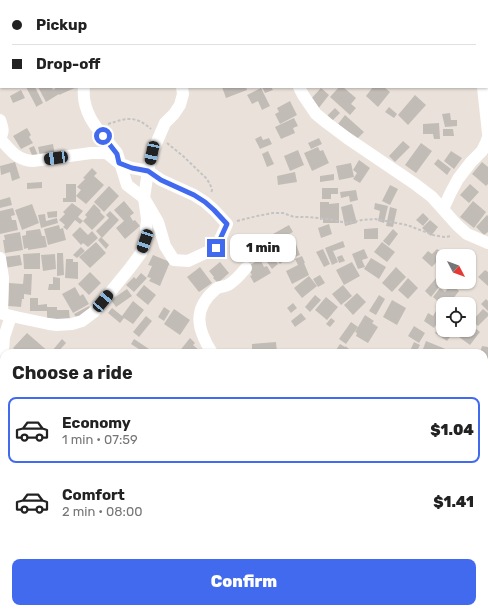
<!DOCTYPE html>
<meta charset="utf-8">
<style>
body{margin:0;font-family:Rubik,sans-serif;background:#f6f6f6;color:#222;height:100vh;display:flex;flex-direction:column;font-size:15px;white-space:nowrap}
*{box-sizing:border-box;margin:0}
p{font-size:13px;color:#767676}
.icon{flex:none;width:22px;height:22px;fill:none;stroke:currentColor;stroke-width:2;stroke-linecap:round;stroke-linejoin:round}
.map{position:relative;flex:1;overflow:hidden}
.panel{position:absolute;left:0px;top:349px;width:488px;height:264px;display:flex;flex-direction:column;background:#fff;border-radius:12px 12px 0 0;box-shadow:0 1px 3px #0004}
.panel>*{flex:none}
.guide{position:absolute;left:0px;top:0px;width:488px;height:88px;box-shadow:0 1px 3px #0004;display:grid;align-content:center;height:88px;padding:0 12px;background:#fff}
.needle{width:26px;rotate:131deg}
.fabs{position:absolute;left:436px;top:249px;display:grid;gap:8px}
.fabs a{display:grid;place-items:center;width:40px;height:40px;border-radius:8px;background:#fff;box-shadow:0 1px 3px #0004;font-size:20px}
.end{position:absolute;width:18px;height:18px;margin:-9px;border:5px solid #426aee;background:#fff;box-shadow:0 0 0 2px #fff}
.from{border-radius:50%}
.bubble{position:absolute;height:28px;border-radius:8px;background:#fff;box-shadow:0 1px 3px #0004;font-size:13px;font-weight:800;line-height:28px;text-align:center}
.car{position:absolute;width:12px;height:24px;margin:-12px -6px;border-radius:5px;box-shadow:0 0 3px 1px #0007;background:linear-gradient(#222 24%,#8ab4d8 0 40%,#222 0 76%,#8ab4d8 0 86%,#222 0)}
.guide b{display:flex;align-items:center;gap:14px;height:38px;font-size:15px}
.guide b+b{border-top:1px solid #e0e0e0}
.guide i{width:10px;height:10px;background:#222}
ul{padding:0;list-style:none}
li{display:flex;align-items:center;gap:12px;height:66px;margin:0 8px 6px;padding:0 4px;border:2px solid transparent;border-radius:8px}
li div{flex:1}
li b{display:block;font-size:15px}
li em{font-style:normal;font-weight:800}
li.current{border-color:#426aee}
li>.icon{width:36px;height:36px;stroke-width:1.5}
h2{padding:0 12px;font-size:18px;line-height:48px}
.primary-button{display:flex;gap:8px;margin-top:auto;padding:8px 12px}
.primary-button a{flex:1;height:46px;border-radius:8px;background:#426aee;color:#fff;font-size:16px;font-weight:800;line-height:46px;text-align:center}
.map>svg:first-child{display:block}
</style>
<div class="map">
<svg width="488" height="613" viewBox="0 0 488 613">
<rect width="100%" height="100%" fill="#eae2da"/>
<!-- building -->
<g fill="#c2bcb7">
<path d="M26 87H35L43 103 36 107V106Z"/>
<path d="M38 87H52L53 90 57 87H77L59 95V94L46 102Z"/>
<path d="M222 87H246L247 90 226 98Z"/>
<path d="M262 87H271L273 90 265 93Z"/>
<path d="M339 87H343L356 98 351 104 356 108 350 115 330 97Z"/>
<path d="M373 87H384L390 92 378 107 366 96Z"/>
<path d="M261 88 270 106 262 110 258 101 252 104 247 95Z"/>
<path d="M321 88 329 95 318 109 309 101Z"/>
<path d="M21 90 25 98 13 103 10 96Z"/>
<path d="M415 95 426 105 408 125 398 115Z"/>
<path d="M290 101 297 115 280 124 275 114 279 112 277 108Z"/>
<path d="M389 107 397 114 394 118 385 112Z"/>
<path d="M335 108 340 113 331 122 326 117Z"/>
<path d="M450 113 451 120H457V126L445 127 442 114Z"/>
<path d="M345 115 364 132 356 140 338 124Z"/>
<path d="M294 118 298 126 293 128 295 133 281 139 275 127Z"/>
<path d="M439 123 440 139H434L433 134H423V124Z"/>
<path d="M27 128 31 135 29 137 33 143 21 149 13 136Z"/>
<path d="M443 129H453L454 136H443Z"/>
<path d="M261 136 263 140 269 138 272 144 260 149 255 139Z"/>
<path d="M319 138 322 144 311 149 308 143Z"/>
<path d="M403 141 410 147 395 162 389 156Z"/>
<path d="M421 143 432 151 416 173 405 165Z"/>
<path d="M53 144 55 156 41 160 38 147Z"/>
<path d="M34 146 39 158 34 160 29 148Z"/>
<path d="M318 147 320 151 323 150 329 163 312 171 304 153Z"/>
<path d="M298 150 304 165 290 171 284 156Z"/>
<path d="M268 151 274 164 267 167 262 154Z"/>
<path d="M451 151 462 158 454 169 444 161Z"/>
<path d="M438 159 451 169 447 175 434 164Z"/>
<path d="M359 160 370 168 360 183 353 179 357 173 353 170Z"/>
<path d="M15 162 20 178 12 181 10 172 1 175 0 166Z"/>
<path d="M482 162 488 167V184L486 186 472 174Z"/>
<path d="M351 163 354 177 339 180 336 166Z"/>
<path d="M92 168 97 173 94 176 104 185 86 204 76 196 81 190 77 187 85 179 83 178Z"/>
<path d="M295 172 297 182 278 185 277 176Z"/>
<path d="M334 174V180L320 182V176Z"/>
<path d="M42 182V188L27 189V183Z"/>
<path d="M66 184H76V202H63V198H66Z"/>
<path d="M470 184 479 192 469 203 460 195Z"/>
<path d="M390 185 398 189 390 205 382 201Z"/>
<path d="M109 186 119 196 104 212 94 202Z"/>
<path d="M322 188H338V194H331V199H322Z"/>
<path d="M356 190 358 200 350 202 349 196 341 198 340 192Z"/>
<path d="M10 197 12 205 0 208V200Z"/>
<path d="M124 201 134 213 130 216 133 221 135 220 140 226 125 239 116 228 124 221 114 210Z"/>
<path d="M473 201 486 212 474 228 460 217Z"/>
<path d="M320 202H329V204L339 203V223H323V219L320 220Z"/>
<path d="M72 203 83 211 78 217 83 221 80 224 75 220 67 230 63 227 65 225 59 220 65 214 63 212Z"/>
<path d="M375 203 388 206 384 223 378 221 380 211 374 209Z"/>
<path d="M32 204 39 223 22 230 15 210Z"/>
<path d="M94 204 101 211 100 212 105 217 92 230 83 221 87 217 85 215Z"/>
<path d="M352 204 357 223 345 226 341 207Z"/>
<path d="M390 207 397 209 393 227 386 226Z"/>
<path d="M13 208 15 215 11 216 12 220H16L18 230 0 234V211Z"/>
<path d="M57 211V217L48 218 47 212Z"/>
<path d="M110 211 119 220 102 238 96 231 109 218 106 215Z"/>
<path d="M423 213 429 219 423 226 416 220Z"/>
<path d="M45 214 46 221 57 218 58 223 41 228 38 215Z"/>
<path d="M487 215 488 216V232L484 235 476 227Z"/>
<path d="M430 220 438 227 431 236 422 228Z"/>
<path d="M329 224 332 234 321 238 318 228Z"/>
<path d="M59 225 60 229 63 228 66 240 48 245 44 229Z"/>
<path d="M289 225 293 232 277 241 273 234Z"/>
<path d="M80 227 88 235 92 231 98 238 88 247 83 243 81 245 72 235Z"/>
<path d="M378 228V239H364V229Z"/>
<path d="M40 229 42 236H45L47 247 28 250V248L24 249 22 236 26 235V231Z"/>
<path d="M393 229 398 234 389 246 383 241Z"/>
<path d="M20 232 23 250 5 253 3 240H5L4 235Z"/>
<path d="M293 236 300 255 287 260 281 243 286 241V239Z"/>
<path d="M101 237 109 245 106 249 98 240Z"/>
<path d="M273 238 276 244 265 250 262 244Z"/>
<path d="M253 241 256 247 241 255 238 250Z"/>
<path d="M343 241 345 247 333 251 338 262 332 265 325 248Z"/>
<path d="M96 242 106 253 90 268 79 257Z"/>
<path d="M382 242 395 252 387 262 374 252Z"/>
<path d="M274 246 286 259 280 264 269 251Z"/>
<path d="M81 247 85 251 77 258 73 255Z"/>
<path d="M255 249 259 256 245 264 241 257Z"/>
<path d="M323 249 330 264 324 267 316 252Z"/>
<path d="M364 249 368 258 362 260 365 267 358 269 352 254Z"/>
<path d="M437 249 444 254 432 267 422 258 428 251 432 254Z"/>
<path d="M268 251 278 264 272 269 262 255Z"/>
<path d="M40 253V269H24L23 254Z"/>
<path d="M57 253H63L64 275 57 276Z"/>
<path d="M55 254 56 269 43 271 41 255Z"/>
<path d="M20 255 22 265 5 268 4 257Z"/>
<path d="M153 255 170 262 160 286 149 281 151 278 147 277 152 266 148 265Z"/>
<path d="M342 255 345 261 339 263 337 257Z"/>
<path d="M302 256 305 263H304L309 275 292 284 286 271 298 265 295 259Z"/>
<path d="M371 258 386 267 379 279 364 269Z"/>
<path d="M66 259H73V262H78V279L65 278Z"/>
<path d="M260 259 264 267 267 266 271 273 254 283 250 276 252 275 247 267Z"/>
<path d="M220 262 229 273 218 283 213 278 214 277 209 271Z"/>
<path d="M352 262 360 276 344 285 336 270Z"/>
<path d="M200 267 212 283 199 292 187 277Z"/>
<path d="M396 267 406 277 392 292 382 283Z"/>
<path d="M485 270 488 272V286L478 277Z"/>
<path d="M90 272 101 283 89 295 78 284Z"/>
<path d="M141 273 147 278 134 292 126 285 134 277 136 279Z"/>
<path d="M24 274H32L31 295 24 294V299H22L21 307 8 306 9 283 23 284Z"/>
<path d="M320 275 325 283 318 287 313 279Z"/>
<path d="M309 276 317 286 302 298 294 288Z"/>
<path d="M53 277 60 278V290H48L49 284H53Z"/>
<path d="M437 277 443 282 431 297 425 291Z"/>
<path d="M408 278 418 288 408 299 398 290Z"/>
<path d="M451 284 459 291 449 304H443V306L433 297 440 288 445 292Z"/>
<path d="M144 285 156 295 148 305 136 295Z"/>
<path d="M343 285 352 296 341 305 332 294Z"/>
<path d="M75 287 80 296 83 294 89 304 73 313 62 294Z"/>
<path d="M127 289 132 296 116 307 111 300Z"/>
<path d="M357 293 366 302 353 315 344 305Z"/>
<path d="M315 295 321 300 310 312 305 307Z"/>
<path d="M379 295 385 299 376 315 369 311Z"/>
<path d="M326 297 338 307 327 320 315 310Z"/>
<path d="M30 298H38V305L47 304V307H57V310H69L70 321 47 322V311H30Z"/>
<path d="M486 299 488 301V311L481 304Z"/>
<path d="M392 300 406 308 397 325 383 317Z"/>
<path d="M133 301 144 310 133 324 124 318 120 323 108 313 112 308 122 316Z"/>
<path d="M293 303 297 308 291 313 287 308Z"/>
<path d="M89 306 91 311 77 319 74 314Z"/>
<path d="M164 307 170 311 164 321 158 317Z"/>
<path d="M174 309 190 320 180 335 164 324Z"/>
<path d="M483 309 488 313V316L478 326 472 321Z"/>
<path d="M436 311 443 314 434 328 424 321 428 313 433 316Z"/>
<path d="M301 313 306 319 295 327 291 321Z"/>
<path d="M365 315 374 321 372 323 378 327 368 343 356 336 357 333 355 332Z"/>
<path d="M146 316 152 321 139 337 133 332Z"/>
<path d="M331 318 335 321 330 327 326 324Z"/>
<path d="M443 321V330H455L447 341 435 333Z"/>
<path d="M351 322 358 327 346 344 339 339Z"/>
<path d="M469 323 480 332 470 345 459 337 464 330H469Z"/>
<path d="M414 326 425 333 419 343 408 336Z"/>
<path d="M27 333 50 353H19L13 348Z"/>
<path d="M190 338 195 343 193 345 200 351 199 353H178Z"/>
<path d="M62 339 66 343 57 353H54L52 351Z"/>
<path d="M134 339 155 353H145L131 344Z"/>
<path d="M426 341 448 350 447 353H433L423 349Z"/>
<path d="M276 342 277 353H252V344Z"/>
<path d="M414 342 420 345 416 353H409Z"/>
<path d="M340 344 345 347V346L352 351 350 353H334Z"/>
<path d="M482 346 488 347V364L484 363V353H480Z"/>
<path d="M484 392 488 393V407L487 413 484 412Z"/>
<path d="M4 402V418L1 419 0 406H2V403Z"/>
<path d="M488 463V488L486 489 484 482V465Z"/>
<path d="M484 570H487L488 588H484Z"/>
<path d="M80 609H98L94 613H85Z"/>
<path d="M120 609H131L135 613H124Z"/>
<path d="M149 609H161L164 613H152Z"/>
<path d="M172 609H195L191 613H176Z"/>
<path d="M300 609H317L319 613H302Z"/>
<path d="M325 609H340L341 611 335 613H324L322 610Z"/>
<path d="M412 609H424L425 613H413Z"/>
<path d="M426 609H438L439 613H427Z"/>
</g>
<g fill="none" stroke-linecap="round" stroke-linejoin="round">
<!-- path -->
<g stroke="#c3c3c3" stroke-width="2" stroke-dasharray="3 2" stroke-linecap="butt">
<path d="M108 124C127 118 135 115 151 129"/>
<path d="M167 143 183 156 206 178 210 184 212 190 211 193"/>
<path d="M237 221 257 216 273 213H283L294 217H307L328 219 347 223 362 220 375 219 407 225 433 235 444 237 452 236"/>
</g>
<!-- minor -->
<g stroke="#fff" stroke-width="12">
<path d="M110 0 111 1"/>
<path d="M216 0 218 1"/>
<path d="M442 0 443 1"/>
<path d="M2 1V0"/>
<path d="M379 1 380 0"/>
<path d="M0 74 1 71"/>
<path d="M299 87 303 95 316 114 327 123 347 138 415 184 432 197 457 225 467 234 488 243"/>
<path d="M483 87 488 133"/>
<path d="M0 120C3 129 4 131 0 139 11 150 16 160 33 161L91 153H105L108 154 119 163 132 168 148 171 161 180 194 195 205 202 214 210 227 224 216 248 188 261 174 260 165 246 158 222 144 198 127 185 117 153C101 133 81 115 84 87"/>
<path d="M443 209 451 192 458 179 471 162 482 151 486 143 488 137"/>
<path d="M0 258 3 278 2 313"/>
<path d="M0 313 11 316 49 324 57 325 72 324 82 321 94 312 130 268 141 253 145 241 147 219 144 198 148 171 152 153 165 123 174 114 180 105 183 94 182 87"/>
<path d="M212 353C197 329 192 309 216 289 219 286 224 287 228 285 235 281 241 274 246 268"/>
<path d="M0 361 3 351 4 337 11 316"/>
<path d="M484 521 488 522"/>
<path d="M0 559 4 563"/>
<path d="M60 609 67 613"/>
<path d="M205 609 212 613"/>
<path d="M281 613 288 609"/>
</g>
</g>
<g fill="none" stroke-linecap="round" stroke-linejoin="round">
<!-- route -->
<path stroke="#426aee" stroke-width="5" d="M103 136 117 154 119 163 132 168 148 171 161 180 194 195 205 202 214 210 227 224 216 248"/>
</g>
</svg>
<div class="fabs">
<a><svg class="needle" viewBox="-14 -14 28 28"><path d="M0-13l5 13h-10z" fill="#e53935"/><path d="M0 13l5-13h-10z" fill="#767676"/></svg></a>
<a><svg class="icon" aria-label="locate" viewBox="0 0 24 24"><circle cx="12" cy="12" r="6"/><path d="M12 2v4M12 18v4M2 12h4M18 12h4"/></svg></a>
</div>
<i class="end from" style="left:103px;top:136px"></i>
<i class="end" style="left:216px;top:248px"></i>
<div class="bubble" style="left:230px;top:234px;width:66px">1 min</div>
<i class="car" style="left:152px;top:153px;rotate:192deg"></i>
<i class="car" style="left:56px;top:158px;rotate:262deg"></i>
<i class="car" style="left:145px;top:241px;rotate:199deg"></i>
<i class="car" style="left:103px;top:301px;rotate:40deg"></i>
<div class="guide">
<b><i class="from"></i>Pickup</b>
<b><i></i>Drop-off</b>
</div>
<section class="panel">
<h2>Choose a ride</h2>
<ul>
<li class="current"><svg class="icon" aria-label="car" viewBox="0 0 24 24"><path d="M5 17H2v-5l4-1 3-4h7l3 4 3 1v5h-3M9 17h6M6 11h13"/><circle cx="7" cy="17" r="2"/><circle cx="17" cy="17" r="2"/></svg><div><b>Economy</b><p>1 min · 07:59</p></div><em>$1.04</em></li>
<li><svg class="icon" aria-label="car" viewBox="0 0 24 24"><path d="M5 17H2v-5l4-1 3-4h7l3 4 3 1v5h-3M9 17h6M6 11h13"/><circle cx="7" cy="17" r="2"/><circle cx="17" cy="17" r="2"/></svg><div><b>Comfort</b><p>2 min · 08:00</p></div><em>$1.41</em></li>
</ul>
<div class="primary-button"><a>Confirm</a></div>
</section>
</div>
